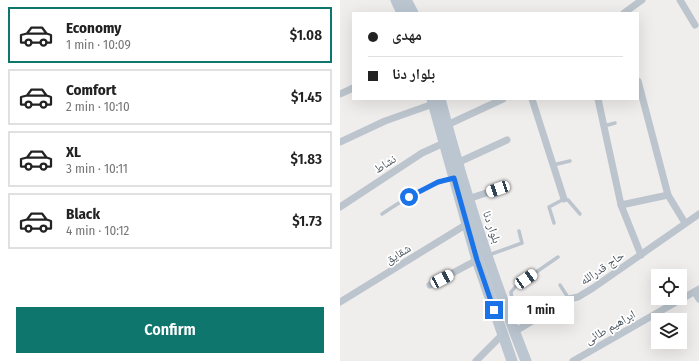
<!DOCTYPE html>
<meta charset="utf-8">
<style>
body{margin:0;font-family:"Fira Sans Condensed","Noto Naskh Arabic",sans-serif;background:#f2f2f2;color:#222;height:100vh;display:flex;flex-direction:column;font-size:15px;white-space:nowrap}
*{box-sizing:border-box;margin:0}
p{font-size:13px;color:#767676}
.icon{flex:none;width:22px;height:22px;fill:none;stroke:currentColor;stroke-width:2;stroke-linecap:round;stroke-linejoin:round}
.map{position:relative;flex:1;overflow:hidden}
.sheet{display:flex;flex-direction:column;background:#fff;width:340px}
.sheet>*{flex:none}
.top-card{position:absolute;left:12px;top:12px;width:287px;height:88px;border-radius:0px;box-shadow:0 4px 16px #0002;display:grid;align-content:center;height:88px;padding:0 16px;background:#fff}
.buttons{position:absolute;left:311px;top:269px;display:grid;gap:8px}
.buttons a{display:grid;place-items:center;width:36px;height:36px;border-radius:0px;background:#fff;box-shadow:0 4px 16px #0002;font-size:20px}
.end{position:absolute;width:18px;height:18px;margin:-9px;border:5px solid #1a73e8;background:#fff;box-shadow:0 0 0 2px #fff}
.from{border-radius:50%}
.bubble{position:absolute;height:28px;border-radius:0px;background:#fff;box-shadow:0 4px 16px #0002;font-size:13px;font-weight:600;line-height:28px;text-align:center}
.car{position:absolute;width:12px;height:24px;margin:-12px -6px;border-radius:5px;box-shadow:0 0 3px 1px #0007;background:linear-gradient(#fff 24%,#345 0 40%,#fff 0 76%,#345 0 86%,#fff 0)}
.top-card b{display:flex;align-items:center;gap:14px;height:38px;font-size:15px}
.top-card b+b{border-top:1px solid #e0e0e0}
.top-card i{width:10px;height:10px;background:#222}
ul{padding:7px 0 0;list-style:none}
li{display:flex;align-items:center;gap:12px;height:56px;margin:0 8px 6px;padding:0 8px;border:2px solid #e0e0e0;border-radius:0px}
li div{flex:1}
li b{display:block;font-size:15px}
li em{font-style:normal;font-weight:600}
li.on{border-color:#0f766e}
li>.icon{width:36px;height:36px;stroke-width:1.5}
.cta{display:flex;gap:8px;margin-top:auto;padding:8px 16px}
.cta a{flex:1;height:46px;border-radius:0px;background:#0f766e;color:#fff;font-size:16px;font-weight:600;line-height:46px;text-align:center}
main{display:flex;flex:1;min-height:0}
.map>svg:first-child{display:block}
</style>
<main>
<section class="sheet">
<ul>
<li class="on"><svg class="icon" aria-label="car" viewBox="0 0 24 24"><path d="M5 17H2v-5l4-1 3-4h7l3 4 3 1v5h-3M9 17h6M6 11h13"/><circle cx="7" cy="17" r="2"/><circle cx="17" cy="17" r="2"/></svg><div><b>Economy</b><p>1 min · 10:09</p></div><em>$1.08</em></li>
<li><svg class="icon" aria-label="car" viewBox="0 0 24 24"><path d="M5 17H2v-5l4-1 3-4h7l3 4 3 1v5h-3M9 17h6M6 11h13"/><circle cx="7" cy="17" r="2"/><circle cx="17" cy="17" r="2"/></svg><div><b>Comfort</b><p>2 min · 10:10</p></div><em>$1.45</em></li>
<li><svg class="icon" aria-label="car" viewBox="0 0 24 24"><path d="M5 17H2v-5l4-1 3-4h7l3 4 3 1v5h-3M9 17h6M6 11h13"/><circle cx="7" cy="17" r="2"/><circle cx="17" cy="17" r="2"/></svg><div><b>XL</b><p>3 min · 10:11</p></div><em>$1.83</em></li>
<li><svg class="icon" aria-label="car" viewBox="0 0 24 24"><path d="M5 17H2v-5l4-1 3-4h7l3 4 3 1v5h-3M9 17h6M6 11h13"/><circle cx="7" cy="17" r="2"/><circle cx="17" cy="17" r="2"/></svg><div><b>Black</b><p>4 min · 10:12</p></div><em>$1.73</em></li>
</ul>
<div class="cta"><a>Confirm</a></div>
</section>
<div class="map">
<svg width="359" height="361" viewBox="0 0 359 361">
<rect width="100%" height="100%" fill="#f0eded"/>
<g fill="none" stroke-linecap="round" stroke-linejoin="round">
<!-- lane -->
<g stroke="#bcc5cd" stroke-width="3.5">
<path d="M264 126 275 123"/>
<path d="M213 165 230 161"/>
<path d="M42 214C64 199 87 185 113 178"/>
<path d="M214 223 209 207 224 199 228 200 240 214"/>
<path d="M149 255 182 243 179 231"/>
<path d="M220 285 229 299"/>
<path d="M169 312 173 309 171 292 176 286 218 257"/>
</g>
<!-- street -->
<g stroke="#bcc5cd" stroke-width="7">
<path d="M340 0 355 25"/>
<path d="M284 13 302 0"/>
<path d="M298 81 328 195 345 223"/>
<path d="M0 94 13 88"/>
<path d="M192 99 224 199"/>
<path d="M258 99 281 205 301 255"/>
<path d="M107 125 163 99"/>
<path d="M0 142 45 121 93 104"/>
<path d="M117 163 167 140"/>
<path d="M128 199 158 189"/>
<path d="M281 205 328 195"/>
<path d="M0 207 82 153 104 143"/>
<path d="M90 285 137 260"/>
<path d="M355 292 359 299"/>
<path d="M0 302 127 224"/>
<path d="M174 332 229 299 238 297 253 288 359 214"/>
<path d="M136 361 162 335"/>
<path d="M233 361 359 289"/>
</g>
<!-- secondary -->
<g stroke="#bbc6d1" stroke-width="11">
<path d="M56 0 62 13"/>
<path d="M66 0 73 13"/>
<path d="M92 99 137 260 172 361"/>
<path d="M100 99C123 188 152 276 186 361"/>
</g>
</g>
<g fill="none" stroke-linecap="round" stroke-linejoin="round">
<!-- route -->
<path stroke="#1a73e8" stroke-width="5" d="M69 197 98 182 114 178 137 260 154 310"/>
</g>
<g text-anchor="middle" stroke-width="3.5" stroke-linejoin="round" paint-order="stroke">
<!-- street labels -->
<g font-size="12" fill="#46515b" stroke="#fff">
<text transform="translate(45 164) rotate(-33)" y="4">نشاط</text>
<text transform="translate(152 227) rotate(71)" y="4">بلوار دنا</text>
<text transform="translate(58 254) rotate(-31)" y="4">شقایق</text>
<text transform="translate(262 268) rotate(-34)" y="4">حاج قدرالله</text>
<text transform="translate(270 327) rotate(-30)" y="4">ابراهیم طائی</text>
</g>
</g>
</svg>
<div class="buttons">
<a><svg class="icon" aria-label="locate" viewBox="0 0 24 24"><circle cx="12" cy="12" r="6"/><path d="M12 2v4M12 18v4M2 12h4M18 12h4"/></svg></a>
<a><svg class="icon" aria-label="layers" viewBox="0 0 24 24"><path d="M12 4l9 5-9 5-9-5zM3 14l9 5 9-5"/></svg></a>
</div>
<i class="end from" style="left:69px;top:197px"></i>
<i class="end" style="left:154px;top:310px"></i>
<div class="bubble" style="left:168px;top:296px;width:66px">1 min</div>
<i class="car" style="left:158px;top:189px;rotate:251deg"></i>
<i class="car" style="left:102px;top:279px;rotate:62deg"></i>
<i class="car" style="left:186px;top:279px;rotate:56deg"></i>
<div class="top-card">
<b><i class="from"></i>مهدی</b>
<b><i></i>بلوار دنا</b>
</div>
</div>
</main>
